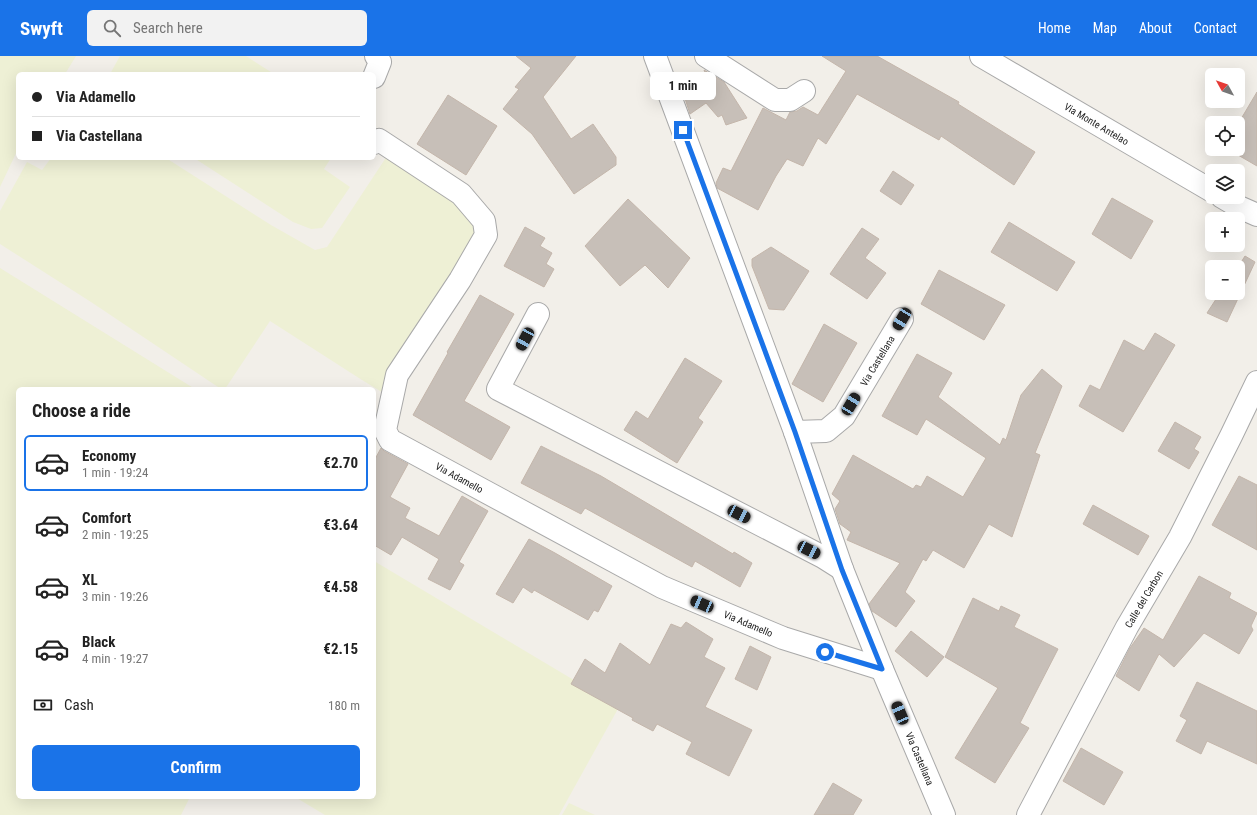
<!DOCTYPE html>
<meta charset="utf-8">
<style>
body{margin:0;font-family:"Roboto Condensed",sans-serif;background:#f2f2f2;color:#222;height:100vh;display:flex;flex-direction:column;font-size:15px;white-space:nowrap}
*{box-sizing:border-box;margin:0}
p{font-size:13px;color:#767676}
.icon{flex:none;width:22px;height:22px;fill:none;stroke:currentColor;stroke-width:2;stroke-linecap:round;stroke-linejoin:round}
.map{position:relative;flex:1;overflow:hidden}
.side{position:absolute;left:16px;top:331px;width:360px;height:412px;display:flex;flex-direction:column;background:#fff;border-radius:6px;box-shadow:0 4px 16px #0002}
.side>*{flex:none}
.hud{position:absolute;left:16px;top:16px;width:360px;height:88px;border-radius:6px;box-shadow:0 4px 16px #0002;display:grid;align-content:center;height:88px;padding:0 16px;background:#fff}
.needle{width:26px;rotate:310deg}
.buttons{position:absolute;left:1205px;top:12px;display:grid;gap:8px}
.buttons a{display:grid;place-items:center;width:40px;height:40px;border-radius:6px;background:#fff;box-shadow:0 4px 16px #0002;font-size:20px}
.end{position:absolute;width:18px;height:18px;margin:-9px;border:5px solid #1a73e8;background:#fff;box-shadow:0 0 0 2px #fff}
.from{border-radius:50%}
.bubble{position:absolute;height:28px;border-radius:6px;background:#fff;box-shadow:0 4px 16px #0002;font-size:13px;font-weight:700;line-height:28px;text-align:center}
.car{position:absolute;width:12px;height:24px;margin:-12px -6px;border-radius:5px;box-shadow:0 0 3px 1px #0007;background:linear-gradient(#222 24%,#8ab4d8 0 40%,#222 0 76%,#8ab4d8 0 86%,#222 0)}
.hud b{display:flex;align-items:center;gap:14px;height:38px;font-size:15px}
.hud b+b{border-top:1px solid #e0e0e0}
.hud i{width:10px;height:10px;background:#222}
ul{padding:0;list-style:none}
li{display:flex;align-items:center;gap:12px;height:56px;margin:0 8px 6px;padding:0 8px;border:2px solid transparent;border-radius:6px}
li div{flex:1}
li b{display:block;font-size:15px}
li em{font-style:normal;font-weight:700}
li.current{border-color:#1a73e8}
li>.icon{width:36px;height:36px;stroke-width:1.5}
h2{padding:0 16px;font-size:18px;line-height:48px}
.pay{display:flex;align-items:center;gap:10px;height:44px;padding:0 16px;font-size:15px}
.pay p{margin-inline-start:auto}
.button{display:flex;gap:8px;margin-top:auto;padding:8px 16px}
.button a{flex:1;height:46px;border-radius:6px;background:#1a73e8;color:#fff;font-size:16px;font-weight:700;line-height:46px;text-align:center}
header{display:flex;align-items:center;gap:24px;box-sizing:border-box;height:56px;padding:0 20px;background:#1a73e8;color:#fff}
header strong{font-size:19px}
nav{display:flex;gap:22px;margin-inline-start:auto;font-size:14px}
.search{width:280px;height:36px;background:#f2f2f2;display:flex;align-items:center;gap:10px;box-sizing:border-box;padding:0 14px;border-radius:6px;color:#767676;font-size:15px}
.map>svg:first-child{display:block}
</style>
<header>
<strong>Swyft</strong>
<div class="search"><svg class="icon" aria-label="search" viewBox="0 0 24 24"><circle cx="10" cy="10" r="6"/><path d="M15 15l6 6"/></svg>Search here</div>
<nav><a>Home</a><a>Map</a><a>About</a><a>Contact</a></nav>
</header>
<div class="map">
<svg width="1257" height="759" viewBox="0 0 1257 759">
<rect width="100%" height="100%" fill="#f2efe9"/>
<!-- farmland -->
<g fill="#eef0d5">
<path d="M0 0H76L65 18H18V93L0 131Z"/>
<path d="M120 0H246L274 18H110Z"/>
<path d="M391 94 479 162V182L395 344 362 324 270 265 225 333H221L91 246 0 188V155L27 106 42 114 51 102H166L271 169 315 194 327 191Z"/>
<path d="M194 102H331L324 113 350 131 322 172 311 173 293 166Z"/>
<path d="M0 212 195 333H18V741H190L181 759H0Z"/>
<path d="M374 505 619 651 559 759H325L295 741H374Z"/>
<path d="M569 747 595 759H562Z"/>
</g>
<!-- building -->
<g fill="#c7bfb8" stroke="#c4b6ab">
<path d="M516 0H576L543 41 571 83 593 68 616 101V109L574 138 532 78 503 53 519 33 515 31 531 12Z"/>
<path d="M822 0H877L959 46 958 48 1035 96 1014 129 941 80 939 84 857 38 826 88 818 82 803 110 787 103 776 120 758 154 717 132 716 127 723 112 731 115 763 52 786 64 790 56 797 55 803 51 818 59 846 15Z"/>
<path d="M704 14 724 26 747 62 726 69 722 59 718 61 706 47 690 58 682 33 708 23Z"/>
<path d="M1257 36V110L1238 99V68Z"/>
<path d="M448 39 497 70 466 119 417 88Z"/>
<path d="M893 115 914 129 901 149 880 135Z"/>
<path d="M1112 142 1153 165 1131 203 1092 178Z"/>
<path d="M628 143 690 202 668 232 645 209 620 230 585 190Z"/>
<path d="M1009 166 1075 206 1057 235 991 196Z"/>
<path d="M525 171 545 182 540 190 552 197 546 208 554 213 544 231 504 210Z"/>
<path d="M862 172 879 183 865 202 886 217 867 243 830 218Z"/>
<path d="M771 191 809 215 784 254 769 253 752 210V203Z"/>
<path d="M1245 200 1255 206 1227 266 1207 257 1220 237H1238V211Z"/>
<path d="M939 214 1005 249 984 284 921 248Z"/>
<path d="M480 239 514 258 464 345 510 371 491 404 413 359 448 297 447 296Z"/>
<path d="M824 268 857 287 823 346 792 328Z"/>
<path d="M1155 277 1175 289 1123 376 1079 350 1090 329 1100 334 1124 284 1144 295Z"/>
<path d="M917 298 952 317 938 341 1000 389 1003 382 1006 384 1021 339 1042 313 1062 330 1035 397 1040 399 1012 481 989 468 964 512 933 494 926 505 923 503 905 536 915 545 896 571 872 555 869 548 900 507 847 484 851 476 840 468 835 453 840 445 832 438 853 399 913 433 916 429 921 431 927 420 963 441 986 402 926 363 917 379 882 360Z"/>
<path d="M685 302 722 325 698 362 703 366 677 407 624 374 636 355 648 363Z"/>
<path d="M1175 366 1201 381 1194 393 1199 396 1189 413 1158 395Z"/>
<path d="M541 390 601 420 733 498 734 496 752 507 740 531 695 505 692 511 585 452 581 458 521 427Z"/>
<path d="M381 392 384 395 408 408 390 441 410 452 405 462 439 480 462 440 488 455 459 506 464 509 450 534 428 523 439 503 402 481 391 499 374 489V405Z"/>
<path d="M1239 420 1257 429V494L1212 469Z"/>
<path d="M1093 449 1149 480 1138 499 1083 468Z"/>
<path d="M529 483 555 497 612 530 598 556 594 554 588 564 534 534 532 537 523 531 513 547 496 538Z"/>
<path d="M1199 520 1231 537 1229 542 1257 557 1251 570 1253 574 1239 598 1204 577 1174 611 1159 598 1139 635 1116 620 1130 592 1144 572 1163 584Z"/>
<path d="M973 542 999 555 1001 550 1020 559 1014 571 1058 593 1020 667 1029 672 995 727 955 702 998 632 945 601Z"/>
<path d="M686 566 713 583 704 601 725 612 705 651 752 674 729 720 686 698 692 686 657 668 653 675 632 664 633 662 571 628 585 603 605 617 620 587 650 609 671 568 681 572Z"/>
<path d="M911 575 944 601 927 621 895 595Z"/>
<path d="M750 590 771 601 757 634 735 623Z"/>
<path d="M1197 626 1257 655V708L1207 685 1201 698 1176 685 1187 664 1180 660Z"/>
<path d="M1081 692 1123 716 1104 749 1063 725Z"/>
<path d="M833 727 862 744 853 759H814Z"/>
</g>
<g fill="none" stroke-linecap="round" stroke-linejoin="round">
<!-- minor casing -->
<g stroke="#a9a9a9" stroke-width="24">
<g id="minor">
<path id="s1" d="M655 0 795 376 842 513 882 613 944 759"/>
<path d="M706 0 775 44H790L804 35"/>
<path id="s2" d="M981 0 1212 135"/>
<path d="M374 21 380 6 376 0"/>
<path id="s3" d="M374 87 379 84 461 138 484 165 486 179 460 224 397 319 385 374 390 384 662 531 783 582 882 613"/>
<path d="M1222 141 1239 151 1257 159"/>
<path d="M538 258 498 333 823 501 842 513"/>
<path id="s4" d="M795 376 826 375 844 360 902 263"/>
<path id="s5" d="M1028 759 1127 571 1180 481 1231 380 1257 326"/>
</g>
</g>
<!-- minor -->
<use href="#minor" stroke="#fff" stroke-width="22"/>
</g>
<g fill="none" stroke-linecap="round" stroke-linejoin="round">
<!-- route -->
<path stroke="#1a73e8" stroke-width="5" d="M683 74 795 376 842 514 882 613 825 596"/>
</g>
<g text-anchor="middle" stroke-width="3" stroke-linejoin="round" paint-order="stroke">
<!-- street labels -->
<g font-size="10" fill="#222" stroke="#fff">
<text dy="4" stroke="none"><textPath href="#s2" startOffset="134">Via Monte Antelao</textPath></text>
<text dy="4" stroke="none"><textPath href="#s4" startOffset="119">Via Castellana</textPath></text>
<text dy="4" stroke="none"><textPath href="#s3" startOffset="466">Via Adamello</textPath></text>
<text dy="4" stroke="none"><textPath href="#s5" startOffset="245">Calle del Carbon</textPath></text>
<text dy="4" stroke="none"><textPath href="#s3" startOffset="790">Via Adamello</textPath></text>
<text dy="4" stroke="none"><textPath href="#s1" startOffset="751">Via Castellana</textPath></text>
</g>
</g>
</svg>
<div class="buttons">
<a><svg class="needle" viewBox="-14 -14 28 28"><path d="M0-13l5 13h-10z" fill="#e53935"/><path d="M0 13l5-13h-10z" fill="#767676"/></svg></a>
<a><svg class="icon" aria-label="locate" viewBox="0 0 24 24"><circle cx="12" cy="12" r="6"/><path d="M12 2v4M12 18v4M2 12h4M18 12h4"/></svg></a>
<a><svg class="icon" aria-label="layers" viewBox="0 0 24 24"><path d="M12 4l9 5-9 5-9-5zM3 14l9 5 9-5"/></svg></a>
<a>+</a>
<a>−</a>
</div>
<i class="end from" style="left:825px;top:596px"></i>
<i class="end" style="left:683px;top:74px"></i>
<div class="bubble" style="left:650px;top:16px;width:66px">1 min</div>
<i class="car" style="left:902px;top:263px;rotate:211deg"></i>
<i class="car" style="left:525px;top:283px;rotate:208deg"></i>
<i class="car" style="left:851px;top:348px;rotate:31deg"></i>
<i class="car" style="left:739px;top:458px;rotate:117deg"></i>
<i class="car" style="left:809px;top:494px;rotate:117deg"></i>
<i class="car" style="left:702px;top:548px;rotate:293deg"></i>
<i class="car" style="left:900px;top:657px;rotate:337deg"></i>
<div class="hud">
<b><i class="from"></i>Via Adamello</b>
<b><i></i>Via Castellana</b>
</div>
<section class="side">
<h2>Choose a ride</h2>
<ul>
<li class="current"><svg class="icon" aria-label="car" viewBox="0 0 24 24"><path d="M5 17H2v-5l4-1 3-4h7l3 4 3 1v5h-3M9 17h6M6 11h13"/><circle cx="7" cy="17" r="2"/><circle cx="17" cy="17" r="2"/></svg><div><b>Economy</b><p>1 min · 19:24</p></div><em>€2.70</em></li>
<li><svg class="icon" aria-label="car" viewBox="0 0 24 24"><path d="M5 17H2v-5l4-1 3-4h7l3 4 3 1v5h-3M9 17h6M6 11h13"/><circle cx="7" cy="17" r="2"/><circle cx="17" cy="17" r="2"/></svg><div><b>Comfort</b><p>2 min · 19:25</p></div><em>€3.64</em></li>
<li><svg class="icon" aria-label="car" viewBox="0 0 24 24"><path d="M5 17H2v-5l4-1 3-4h7l3 4 3 1v5h-3M9 17h6M6 11h13"/><circle cx="7" cy="17" r="2"/><circle cx="17" cy="17" r="2"/></svg><div><b>XL</b><p>3 min · 19:26</p></div><em>€4.58</em></li>
<li><svg class="icon" aria-label="car" viewBox="0 0 24 24"><path d="M5 17H2v-5l4-1 3-4h7l3 4 3 1v5h-3M9 17h6M6 11h13"/><circle cx="7" cy="17" r="2"/><circle cx="17" cy="17" r="2"/></svg><div><b>Black</b><p>4 min · 19:27</p></div><em>€2.15</em></li>
</ul>
<div class="pay"><svg class="icon" aria-label="cash" viewBox="0 0 24 24"><path d="M3 7h18v10H3z"/><circle cx="12" cy="12" r="2"/></svg>Cash<p>180 m</p></div>
<div class="button"><a>Confirm</a></div>
</section>
</div>
